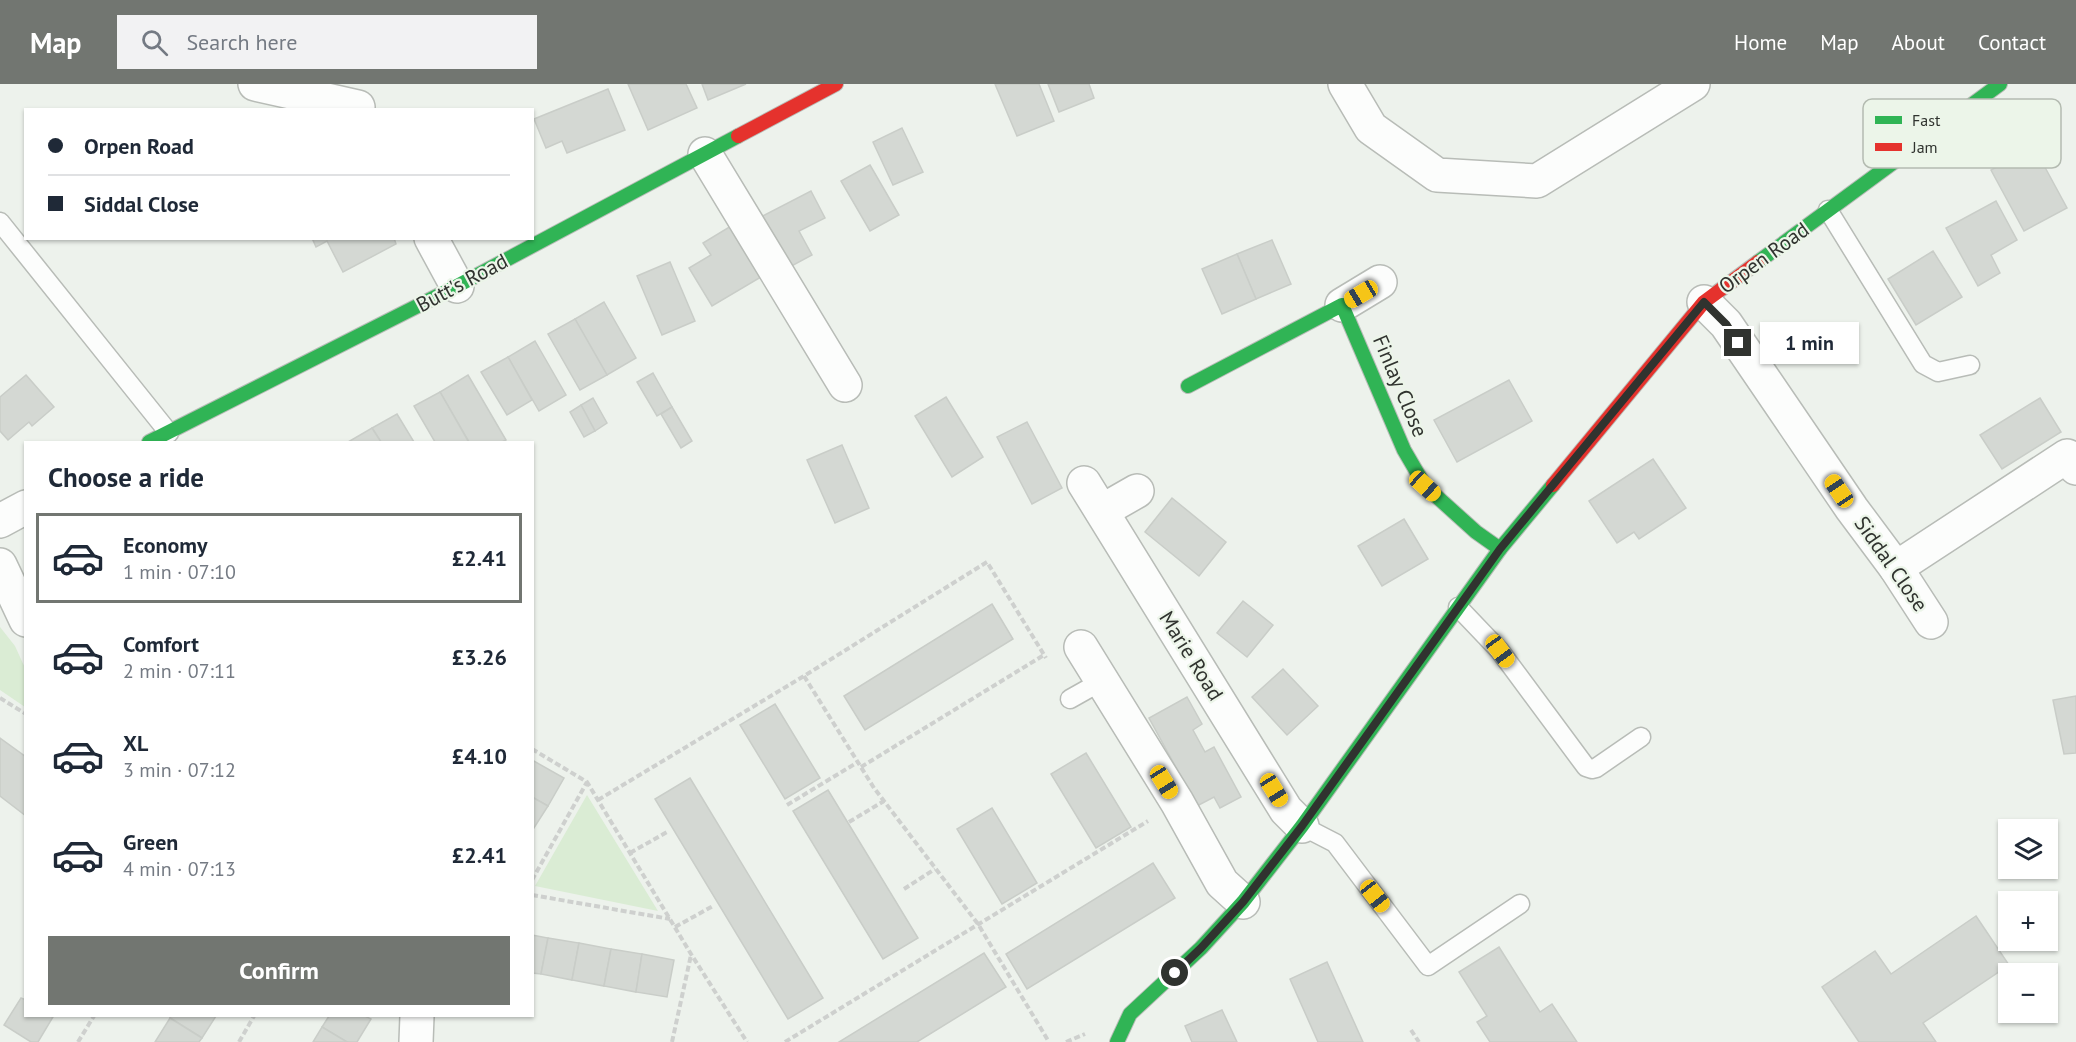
<!DOCTYPE html>
<meta charset="utf-8">
<style>
body{margin:0;font-family:"PT Sans",sans-serif;background:#f2f2f3;color:#1f2937;height:100vh;display:flex;flex-direction:column;font-size:22px;white-space:nowrap}
*{box-sizing:border-box;margin:0}
p{font-size:20px;color:#747a83}
.icon{flex:none;width:33px;height:33px;fill:none;stroke:currentColor;stroke-width:2;stroke-linecap:round;stroke-linejoin:round}
.map{position:relative;flex:1;overflow:hidden}
.panel{position:absolute;left:24px;top:357px;width:510px;height:576px;display:flex;flex-direction:column;background:#fff;border-radius:0px;box-shadow:0 2px 4px #0004}
.panel>*{flex:none}
.banner{position:absolute;left:24px;top:24px;width:510px;height:132px;border-radius:0px;box-shadow:0 2px 4px #0004;display:grid;align-content:center;height:132px;padding:0 24px;background:#fff}
.tools{position:absolute;left:1998px;top:735px;display:grid;gap:12px}
.tools a{display:grid;place-items:center;width:60px;height:60px;border-radius:0px;background:#fff;box-shadow:0 2px 4px #0004;font-size:30px}
.end{position:absolute;width:27px;height:27px;margin:-14px;border:8px solid #30332f;background:#fff;box-shadow:0 0 0 3px #fff}
.from{border-radius:50%}
.bubble{position:absolute;height:42px;border-radius:0px;background:#fff;box-shadow:0 2px 4px #0004;font-size:20px;font-weight:700;line-height:42px;text-align:center}
.car{position:absolute;width:18px;height:36px;margin:-18px -9px;border-radius:8px;box-shadow:0 0 4px 2px #0007;background:linear-gradient(#f5c518 24%,#345 0 40%,#f5c518 0 76%,#345 0 86%,#f5c518 0)}
.banner b{display:flex;align-items:center;gap:21px;height:57px;font-size:22px}
.banner b+b{border-top:2px solid #e0e1e3}
.banner i{width:15px;height:15px;background:#1f2937}
ul{padding:0;list-style:none}
li{display:flex;align-items:center;gap:18px;height:90px;margin:0 12px 9px;padding:0 12px;border:3px solid transparent;border-radius:0px}
li div{flex:1}
li b{display:block;font-size:22px}
li em{font-style:normal;font-weight:700}
li.current{border-color:#727671}
li>.icon{width:54px;height:54px;stroke-width:1.5}
h2{padding:0 24px;font-size:27px;line-height:72px}
.primary-button{display:flex;gap:12px;margin-top:auto;padding:12px 24px}
.primary-button a{flex:1;height:69px;border-radius:0px;background:#727671;color:#fff;font-size:24px;font-weight:700;line-height:69px;text-align:center}
header{display:flex;align-items:center;gap:36px;box-sizing:border-box;height:84px;padding:0 30px;background:#727671;color:#fff}
header strong{font-size:28px}
nav{display:flex;gap:33px;margin-inline-start:auto;font-size:21px}
.search{width:420px;height:54px;background:#f2f2f3;display:flex;align-items:center;gap:15px;box-sizing:border-box;padding:0 21px;border-radius:0px;color:#747a83;font-size:22px}
.map>svg:first-child{display:block}
</style>
<header>
<strong>Map</strong>
<div class="search"><svg class="icon" aria-label="search" viewBox="0 0 24 24"><circle cx="10" cy="10" r="6"/><path d="M15 15l6 6"/></svg>Search here</div>
<nav><a>Home</a><a>Map</a><a>About</a><a>Contact</a></nav>
</header>
<div class="map">
<svg width="2076" height="958" viewBox="0 0 2076 958">
<rect width="100%" height="100%" fill="#edf2ec"/>
<!-- green -->
<g fill="#daecd4">
<path d="M0 543 15 562 25 584V623L0 606Z"/>
<path d="M587 711 658 827 535 802Z"/>
</g>
<!-- building -->
<g fill="#d4d8d3" stroke="#c9cdc8" stroke-width="1.5">
<path d="M628 0H686L697 24 648 46Z"/>
<path d="M702 0H746L708 16Z"/>
<path d="M995 0H1039L1054 37 1017 52Z"/>
<path d="M1048 0H1089L1094 14 1059 28Z"/>
<path d="M608 5 625 46 567 69 562 57 546 64 534 35Z"/>
<path d="M902 44 923 88 893 101 873 58Z"/>
<path d="M2034 63 2067 124 2024 147 1991 86Z"/>
<path d="M870 81 899 131 870 147 841 97Z"/>
<path d="M811 107 825 134 799 147 812 171 786 185 759 134Z"/>
<path d="M1996 117 2017 156 1991 171 2000 189 1978 202 1946 144Z"/>
<path d="M731 142 761 193 712 222 689 184 711 171 703 159Z"/>
<path d="M312 154H394L396 160 343 188 327 157 316 163Z"/>
<path d="M1272 156 1291 200 1256 215 1237 170Z"/>
<path d="M1933 167 1962 213 1916 241 1888 195Z"/>
<path d="M1237 170 1256 215 1222 230 1202 185Z"/>
<path d="M670 178 695 237 662 251 637 192Z"/>
<path d="M604 218 636 274 607 291 575 235Z"/>
<path d="M575 235 607 291 580 306 548 250Z"/>
<path d="M535 257 566 311 539 327 508 273Z"/>
<path d="M508 273 532 316 507 331 481 288Z"/>
<path d="M653 289 672 323 657 332 637 298Z"/>
<path d="M26 291 54 323 32 342 29 338 8 356 0 347V313Z"/>
<path d="M468 291 506 356 502 358H469L440 308Z"/>
<path d="M1509 296 1532 337 1457 378 1434 336Z"/>
<path d="M440 308 468 357 466 358H435L414 322Z"/>
<path d="M946 313 983 373 952 393 915 332Z"/>
<path d="M593 314 607 339 595 347 581 321Z"/>
<path d="M2040 314 2061 348 2002 385 1980 351Z"/>
<path d="M581 321 595 347 584 353 570 328Z"/>
<path d="M672 323 692 357 681 364 661 330Z"/>
<path d="M397 330 414 358H381L372 344Z"/>
<path d="M1027 338 1062 404 1032 420 997 353Z"/>
<path d="M372 344 381 358H348Z"/>
<path d="M842 361 869 424 835 439 807 376Z"/>
<path d="M1653 375 1686 424 1639 455 1634 448 1617 459 1589 417Z"/>
<path d="M1172 414 1226 458 1199 492 1145 448Z"/>
<path d="M1404 435 1428 475 1382 502 1358 462Z"/>
<path d="M1243 517 1273 541 1247 573 1217 549Z"/>
<path d="M992 520 1013 555 865 646 844 612Z"/>
<path d="M1283 585 1318 622 1287 651 1252 613Z"/>
<path d="M2076 612V669L2064 670 2053 616Z"/>
<path d="M1187 613 1202 640 1193 646 1205 668 1214 663 1241 713 1220 724 1214 713 1197 722 1149 634Z"/>
<path d="M775 620 820 694 785 715 740 641Z"/>
<path d="M0 654 26 673V732L0 712Z"/>
<path d="M1086 669 1131 743 1096 764 1051 690Z"/>
<path d="M532 676 564 694 548 722 532 713Z"/>
<path d="M690 694 823 914 788 935 655 715Z"/>
<path d="M828 706 918 854 883 875 793 727Z"/>
<path d="M532 713 548 722 532 747Z"/>
<path d="M992 724 1037 799 1002 820 957 745Z"/>
<path d="M1153 779 1175 814 1027 905 1006 870Z"/>
<path d="M1976 832 2009 881 1923 939 1936 958H1859L1822 903 1875 867 1891 890Z"/>
<path d="M532 851 548 854 541 890 532 889Z"/>
<path d="M548 854 579 859 572 896 541 890Z"/>
<path d="M579 859 611 865 604 902 572 896Z"/>
<path d="M1499 863 1540 928 1552 920 1577 958H1490L1477 938 1487 932 1459 888Z"/>
<path d="M611 865 642 870 636 908 604 902Z"/>
<path d="M984 869 1006 903 917 958H839Z"/>
<path d="M642 870 674 876 667 913 636 908Z"/>
<path d="M1327 878 1363 958H1318L1290 895Z"/>
<path d="M21 914 26 916V932H50L53 933 38 958H31L4 941Z"/>
<path d="M1222 926 1237 958H1192L1185 942Z"/>
<path d="M171 932H216L202 954 170 934Z"/>
<path d="M329 932H365L371 935 357 958H347L322 943Z"/>
<path d="M170 934 202 954 199 958H155Z"/>
<path d="M322 943 347 958H313Z"/>
</g>
<g fill="none" stroke-linecap="round" stroke-linejoin="round">
<!-- lane casing -->
<g stroke="#b8bcb7" stroke-width="21">
<g id="lane">
<path d="M1828 126 1923 280 1938 288 1970 281"/>
<path d="M0 138 169 349"/>
<path d="M1458 523 1500 567 1586 683 1592 685 1596 684 1641 653"/>
<path d="M1070 615 1102 597"/>
<path d="M1302 742 1335 759 1428 882 1520 820"/>
</g>
</g>
<!-- street casing -->
<g stroke="#b8bcb7" stroke-width="36">
<g id="street">
<path d="M255 0 358 23"/>
<path d="M1345 0 1371 44 1437 91 1537 97 1693 0"/>
<path d="M705 70 845 301"/>
<path d="M431 154 457 202"/>
<path d="M1704 218 1726 240 1852 425 1896 484 1931 538"/>
<path d="M1342 221 1380 198"/>
<path d="M1084 399 1286 726 1302 742"/>
<path d="M1102 427 1137 407"/>
<path d="M0 437 26 423"/>
<path d="M0 481 26 536"/>
<path d="M1896 484 2067 372 2076 384"/>
<path d="M1081 563 1177 718 1222 799 1243 818"/>
<path d="M416 958 417 932"/>
</g>
</g>
<!-- fast casing -->
<g stroke="#b8bcb7" stroke-width="16">
<g id="fast">
<path d="M1758 178 2000 0"/>
<path d="M1188 302 1342 221 1404 366 1425 402 1476 448 1500 465"/>
<path d="M149 358 457 202 738 52"/>
<path d="M1117 958 1130 930 1201 864 1243 818 1302 742 1500 465 1553 401"/>
</g>
</g>
<!-- jam casing -->
<g stroke="#b8bcb7" stroke-width="16">
<g id="jam">
<path d="M738 52 836 0"/>
<path d="M1553 401 1704 218 1758 178"/>
</g>
</g>
<!-- path -->
<g stroke="#ced0ce" stroke-width="4" stroke-dasharray="6 3" stroke-linecap="butt">
<path d="M804 592 874 704 978 840 1049 958"/>
<path d="M0 614 26 630"/>
<path d="M532 665 587 698 691 870 747 958"/>
<path d="M861 683 1044 571"/>
<path d="M598 716 804 592 987 478 1046 574"/>
<path d="M787 721 858 678"/>
<path d="M849 738 884 717"/>
<path d="M630 769 667 748"/>
<path d="M532 796 587 698"/>
<path d="M904 805 935 785"/>
<path d="M532 811 670 835"/>
<path d="M675 843 713 822"/>
<path d="M1411 946 1419 958"/>
<path d="M78 958 94 932"/>
<path d="M239 958 254 932"/>
<path d="M672 958 691 871"/>
<path d="M785 958 1148 737"/>
<path d="M1066 958 1085 950"/>
</g>
<!-- lane -->
<use href="#lane" stroke="#fcfdfc" stroke-width="18"/>
<!-- street -->
<use href="#street" stroke="#fcfdfc" stroke-width="33"/>
<!-- fast -->
<use href="#fast" stroke="#30b455" stroke-width="14"/>
<!-- jam -->
<use href="#jam" stroke="#e5322d" stroke-width="14"/>
</g>
<g fill="none" stroke-linecap="round" stroke-linejoin="round">
<!-- route -->
<path stroke="#30332f" stroke-width="8" d="M1175 889 1201 864 1243 818 1302 742 1500 465 1704 218 1726 240 1738 259"/>
</g>
<g text-anchor="middle" stroke-width="4.5" stroke-linejoin="round" paint-order="stroke">
<!-- street labels -->
<g font-size="21" fill="#30332f" stroke="#ecf5e9">
<text transform="translate(1764 174) rotate(-36)" y="7">Orpen Road</text>
<text transform="translate(462 199) rotate(-28)" y="7">Butt's Road</text>
<text transform="translate(1400 302) rotate(67)" y="7">Finlay Close</text>
<text transform="translate(1891 480) rotate(55)" y="7">Siddal Close</text>
<text transform="translate(1191 572) rotate(58)" y="7">Marie Road</text>
</g>
</g>
<!-- legend -->
<rect x="1863" y="15" width="198" height="69" rx="9" fill="#ecf5e9" stroke="#b4bbb1" stroke-width="1.5"/>
<rect x="1875" y="32" width="27" height="8" fill="#30b455"/>
<rect x="1875" y="59" width="27" height="8" fill="#e5322d"/>
<g font-size="16" fill="#30332f">
<text x="1912" y="42">Fast</text>
<text x="1912" y="69">Jam</text>
</g>
</svg>
<div class="tools">
<a><svg class="icon" aria-label="layers" viewBox="0 0 24 24"><path d="M12 4l9 5-9 5-9-5zM3 14l9 5 9-5"/></svg></a>
<a>+</a>
<a>−</a>
</div>
<i class="end from" style="left:1175px;top:889px"></i>
<i class="end" style="left:1738px;top:259px"></i>
<div class="bubble" style="left:1760px;top:238px;width:99px">1 min</div>
<i class="car" style="left:1361px;top:210px;rotate:239deg"></i>
<i class="car" style="left:1425px;top:402px;rotate:132deg"></i>
<i class="car" style="left:1839px;top:407px;rotate:326deg"></i>
<i class="car" style="left:1500px;top:567px;rotate:144deg"></i>
<i class="car" style="left:1164px;top:698px;rotate:148deg"></i>
<i class="car" style="left:1274px;top:706px;rotate:148deg"></i>
<i class="car" style="left:1375px;top:812px;rotate:142deg"></i>
<div class="banner">
<b><i class="from"></i>Orpen Road</b>
<b><i></i>Siddal Close</b>
</div>
<section class="panel">
<h2>Choose a ride</h2>
<ul>
<li class="current"><svg class="icon" aria-label="car" viewBox="0 0 24 24"><path d="M5 17H2v-5l4-1 3-4h7l3 4 3 1v5h-3M9 17h6M6 11h13"/><circle cx="7" cy="17" r="2"/><circle cx="17" cy="17" r="2"/></svg><div><b>Economy</b><p>1 min · 07:10</p></div><em>£2.41</em></li>
<li><svg class="icon" aria-label="car" viewBox="0 0 24 24"><path d="M5 17H2v-5l4-1 3-4h7l3 4 3 1v5h-3M9 17h6M6 11h13"/><circle cx="7" cy="17" r="2"/><circle cx="17" cy="17" r="2"/></svg><div><b>Comfort</b><p>2 min · 07:11</p></div><em>£3.26</em></li>
<li><svg class="icon" aria-label="car" viewBox="0 0 24 24"><path d="M5 17H2v-5l4-1 3-4h7l3 4 3 1v5h-3M9 17h6M6 11h13"/><circle cx="7" cy="17" r="2"/><circle cx="17" cy="17" r="2"/></svg><div><b>XL</b><p>3 min · 07:12</p></div><em>£4.10</em></li>
<li><svg class="icon" aria-label="car" viewBox="0 0 24 24"><path d="M5 17H2v-5l4-1 3-4h7l3 4 3 1v5h-3M9 17h6M6 11h13"/><circle cx="7" cy="17" r="2"/><circle cx="17" cy="17" r="2"/></svg><div><b>Green</b><p>4 min · 07:13</p></div><em>£2.41</em></li>
</ul>
<div class="primary-button"><a>Confirm</a></div>
</section>
</div>
